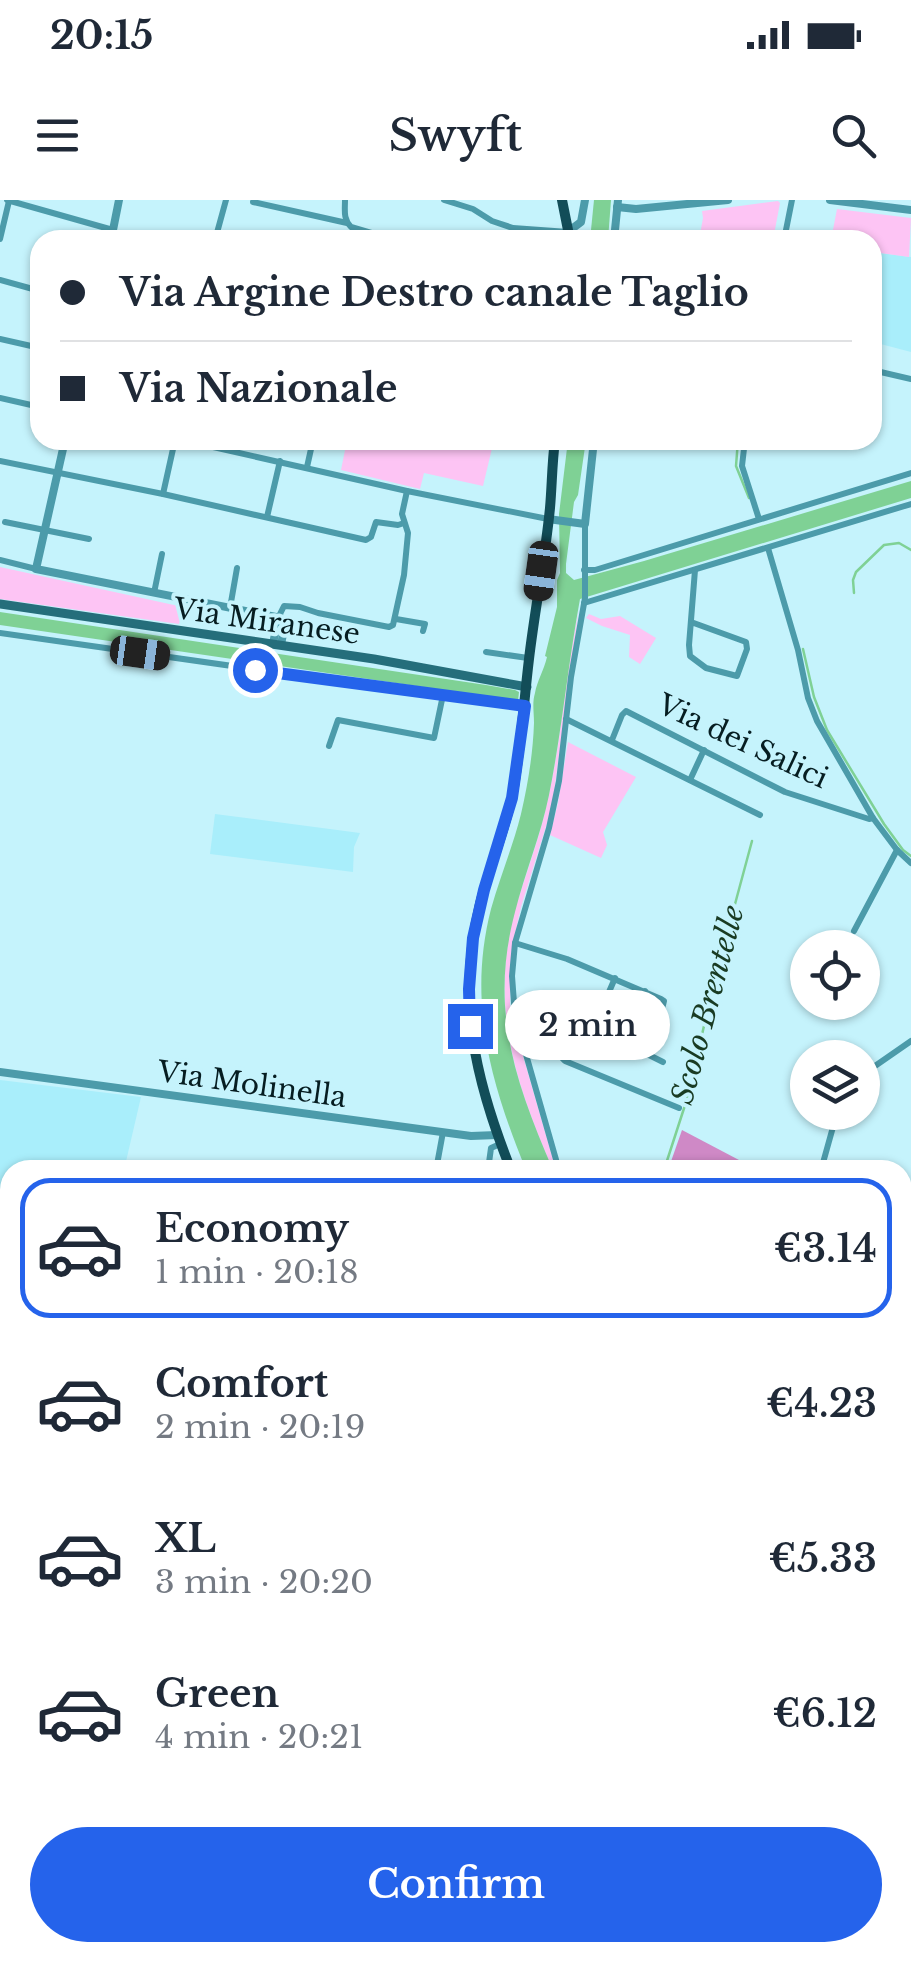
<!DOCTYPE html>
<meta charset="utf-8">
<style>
body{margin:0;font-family:"Libre Baskerville",serif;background:#f6f6f7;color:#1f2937;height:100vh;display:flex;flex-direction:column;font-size:38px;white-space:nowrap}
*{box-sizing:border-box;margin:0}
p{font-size:32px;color:#747a83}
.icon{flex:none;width:55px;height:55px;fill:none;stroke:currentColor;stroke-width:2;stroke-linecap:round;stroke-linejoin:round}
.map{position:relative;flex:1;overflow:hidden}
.panel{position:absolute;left:0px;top:960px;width:912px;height:802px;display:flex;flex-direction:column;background:#fff;border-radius:30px 30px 0 0;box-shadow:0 2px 8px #0004}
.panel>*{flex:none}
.banner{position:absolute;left:30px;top:30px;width:852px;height:220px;border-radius:30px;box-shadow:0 2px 8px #0004;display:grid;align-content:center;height:220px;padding:0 30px;background:#fff}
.buttons{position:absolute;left:790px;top:730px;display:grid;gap:20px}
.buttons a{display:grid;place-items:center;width:90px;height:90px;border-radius:50%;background:#fff;box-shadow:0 2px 8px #0004;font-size:50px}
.end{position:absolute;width:45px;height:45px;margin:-22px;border:12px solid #2563eb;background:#fff;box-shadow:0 0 0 5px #fff}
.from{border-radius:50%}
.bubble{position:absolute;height:70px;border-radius:35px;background:#fff;box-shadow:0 2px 8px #0004;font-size:32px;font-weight:600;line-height:70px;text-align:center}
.car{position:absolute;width:30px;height:60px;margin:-30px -15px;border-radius:12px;box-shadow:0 0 8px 2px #0007;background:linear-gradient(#222 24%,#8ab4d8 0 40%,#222 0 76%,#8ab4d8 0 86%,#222 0)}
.banner b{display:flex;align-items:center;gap:35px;height:95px;font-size:38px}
.banner b+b{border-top:2px solid #e0e1e3}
.banner i{width:25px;height:25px;background:#1f2937}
ul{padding:18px 0 0;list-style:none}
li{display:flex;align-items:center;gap:30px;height:140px;margin:0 20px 15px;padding:0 10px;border:5px solid transparent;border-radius:30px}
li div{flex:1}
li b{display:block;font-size:38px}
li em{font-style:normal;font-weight:600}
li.on{border-color:#2563eb}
li>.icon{width:90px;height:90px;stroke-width:1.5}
.action{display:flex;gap:20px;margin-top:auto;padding:20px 30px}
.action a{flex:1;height:115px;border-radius:60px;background:#2563eb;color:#fff;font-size:40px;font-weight:600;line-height:115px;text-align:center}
.status{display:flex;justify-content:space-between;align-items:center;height:70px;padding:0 50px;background:#fff;direction:ltr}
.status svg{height:28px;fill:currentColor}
header{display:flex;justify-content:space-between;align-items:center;height:130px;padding:0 30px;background:#fff;font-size:45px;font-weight:600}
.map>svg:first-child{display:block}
</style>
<div class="status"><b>20:15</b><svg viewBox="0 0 49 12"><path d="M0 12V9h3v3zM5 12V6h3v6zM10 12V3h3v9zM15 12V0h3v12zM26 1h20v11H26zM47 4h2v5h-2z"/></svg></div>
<header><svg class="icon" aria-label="menu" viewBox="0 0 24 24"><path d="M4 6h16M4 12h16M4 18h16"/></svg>Swyft<svg class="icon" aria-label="search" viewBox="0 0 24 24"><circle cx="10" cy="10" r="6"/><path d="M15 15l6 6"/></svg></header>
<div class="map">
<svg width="911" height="1761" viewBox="0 0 911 1761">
<rect width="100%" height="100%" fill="#c5f3fc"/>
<!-- built -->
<g fill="#a9eefb">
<path d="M872 52 911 57V152L873 142Z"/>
<path d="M215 614 360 633 354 647 353 672 210 654Z"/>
<path d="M0 880 141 897 124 970H10V1050L0 1046Z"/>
</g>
<!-- green -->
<g fill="#fdc4f4">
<path d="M778 1 780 3 773 40H699L703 18 702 11Z"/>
<path d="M837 9 911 18 909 57 873 52 872 40H831Z"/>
<path d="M347 240H494L483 286 424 273 420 289 341 270Z"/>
<path d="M0 367 183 407 179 424 0 399Z"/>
<path d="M579 409 552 607 521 707 512 747 510 804 514 825 556 970H553C515 882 489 806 515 710 526 673 540 637 548 599 562 537 566 472 579 409Z"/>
<path d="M589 414 601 419 620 416 656 438 640 464 629 457 630 435 602 426 586 418Z"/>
<path d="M568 542 636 577 603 632 607 645 601 658 550 635 558 603Z"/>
<path d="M902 1265H911V1444L907 1440 902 1422Z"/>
</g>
<!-- forest -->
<path fill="#cf89c6" d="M682 930 758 970H668Z"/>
<!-- water -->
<g fill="#7fd195">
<path d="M594 0H611L608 40H590Z"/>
<path d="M568 240H586L578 295 574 302 566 364V373L574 380 644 361 911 281V298L580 399C568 464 562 530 549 595 541 635 525 672 515 712 489 810 515 881 553 970H526C491 884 467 803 491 709 500 677 513 646 521 614 528 584 533 553 534 523 534 512 532 503 535 493 537 481 544 470 547 457L545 456 557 407V380L560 373 559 314Z"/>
<path d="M0 412 486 485 515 490 519 492 518 501 0 425Z"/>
</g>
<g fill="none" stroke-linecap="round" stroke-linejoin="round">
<!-- stream -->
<g stroke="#7fd195" stroke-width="2.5">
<path d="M738 240 736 266 749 298"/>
<path d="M854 393 853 380 856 372 884 345 899 343 911 350"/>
<path d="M803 449 814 497 827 530 884 624 903 650 911 656"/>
<path d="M664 970 688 896 714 782 752 641"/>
<path d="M0 1620 10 1621"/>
<path d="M364 1752 366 1761"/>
</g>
<!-- minor -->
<g stroke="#4c9baa" stroke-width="6">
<path d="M7 0 113 30"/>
<path d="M345 0C345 10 343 19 351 27L395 40"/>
<path d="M444 0 473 9 492 21 513 28 568 32"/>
<path d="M253 2 347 23"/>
<path d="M0 39 9 1"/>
<path d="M215 40 226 0"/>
<path d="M784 40 792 0"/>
<path d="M0 80 40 91"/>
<path d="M0 139 40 148"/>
<path d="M872 170 911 179"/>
<path d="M0 198 40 207"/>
<path d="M182 240 407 291 548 319"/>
<path d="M745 240 742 266 759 319"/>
<path d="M0 261 163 294 366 340 371 337 376 322 398 325 404 323"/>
<path d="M307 267 313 240"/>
<path d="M163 294 175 240"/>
<path d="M267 317 280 261"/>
<path d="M5 322 89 339"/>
<path d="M768 348 798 450 808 498 817 521 873 618 897 650 911 663"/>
<path d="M0 360 36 369"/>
<path d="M584 370H595L911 273"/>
<path d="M154 393 162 354"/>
<path d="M584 403 911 304"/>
<path d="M230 408 237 368"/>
<path d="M278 418 284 406 300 407 318 413 389 427 393 425 404 375 408 333 402 314 407 291"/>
<path d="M396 419 425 424 423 431"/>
<path d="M691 422 746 442 747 449 737 476 706 468 690 456 689 445 695 370"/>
<path d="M0 433 408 491 524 506"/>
<path d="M486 452 528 458"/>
<path d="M566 519 760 615"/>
<path d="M612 540 622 515 626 511 785 592 869 619 873 618"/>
<path d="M329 546 338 520 434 538 443 495"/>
<path d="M690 580 704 550"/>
<path d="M854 731 897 650"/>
<path d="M515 743 567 759 661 799 664 801 663 805 643 852 663 862"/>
<path d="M515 816C539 814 562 830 583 841H588L615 778"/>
<path d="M625 834 645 791"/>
<path d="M572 835 562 858 565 861 679 908"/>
<path d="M862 875 911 841"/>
<path d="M436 970 443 932"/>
<path d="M488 970 491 948 500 944"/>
<path d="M559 970 515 816 512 776 515 743 549 628 559 581 571 477 585 398V324"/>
<path d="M821 970 833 927 840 912"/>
<path d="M902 1471 911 1494"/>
<path d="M215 1761 224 1752"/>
<path d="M703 1761 705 1752"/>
</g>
<!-- tertiary -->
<g stroke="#4c9baa" stroke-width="8">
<path d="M830 0 911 10"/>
<path d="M617 7 636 9 728 0"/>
<path d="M569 31 581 22 585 0"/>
<path d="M111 40 119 0"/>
<path d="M614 40 618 0"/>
<path d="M65 240 36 369 281 418 285 423 281 445"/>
<path d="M548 319 585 324 594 240"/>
<path d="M273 444 278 418"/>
<path d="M0 872 471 936 497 935"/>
</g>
<!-- secondary -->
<path stroke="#256e7b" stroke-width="9" d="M0 404 374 459 527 487"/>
<!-- primary -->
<g stroke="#124d58" stroke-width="10">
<path d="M562 0 570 40"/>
<path d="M511 970C475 880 456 800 480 704 490 664 507 627 514 587 521 544 524 501 529 459 535 408 545 359 550 308 552 285 552 263 555 240"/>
<path d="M860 1752 864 1761"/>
</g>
</g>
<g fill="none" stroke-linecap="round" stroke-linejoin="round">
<!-- route -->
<path stroke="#2563eb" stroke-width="12" d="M255 470 525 506 512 598 484 690 473 738 469 789 470 826"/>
</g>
<g text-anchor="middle" stroke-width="8" stroke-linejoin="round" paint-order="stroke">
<!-- street labels -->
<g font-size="28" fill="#061d21" stroke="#c5f3fc">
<text transform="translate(267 421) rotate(8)" y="10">Via Miranese</text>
<text transform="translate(743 541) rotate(25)" y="10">Via dei Salici</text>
<text transform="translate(252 884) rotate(8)" y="10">Via Molinella</text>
</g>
<!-- water labels -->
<g font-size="30" font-style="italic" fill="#193b23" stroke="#c5f3fc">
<text transform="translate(708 805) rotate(-75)" y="10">Scolo Brentelle</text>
</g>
</g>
</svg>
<div class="buttons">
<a><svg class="icon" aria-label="locate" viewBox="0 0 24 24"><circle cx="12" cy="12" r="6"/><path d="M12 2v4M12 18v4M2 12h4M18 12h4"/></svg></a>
<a><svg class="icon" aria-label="layers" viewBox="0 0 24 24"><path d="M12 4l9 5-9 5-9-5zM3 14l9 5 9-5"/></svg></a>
</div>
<i class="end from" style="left:255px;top:470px"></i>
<i class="end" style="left:470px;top:826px"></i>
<div class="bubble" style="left:505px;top:790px;width:165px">2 min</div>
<i class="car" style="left:541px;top:371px;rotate:188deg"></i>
<i class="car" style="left:140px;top:453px;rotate:98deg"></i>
<div class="banner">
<b><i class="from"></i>Via Argine Destro canale Taglio</b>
<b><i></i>Via Nazionale</b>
</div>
<section class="panel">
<ul>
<li class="on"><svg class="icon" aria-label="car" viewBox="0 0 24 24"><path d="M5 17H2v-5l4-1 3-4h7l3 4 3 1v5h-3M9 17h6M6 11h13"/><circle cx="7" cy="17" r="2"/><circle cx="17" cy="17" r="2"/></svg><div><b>Economy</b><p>1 min · 20:18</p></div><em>€3.14</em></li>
<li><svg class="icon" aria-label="car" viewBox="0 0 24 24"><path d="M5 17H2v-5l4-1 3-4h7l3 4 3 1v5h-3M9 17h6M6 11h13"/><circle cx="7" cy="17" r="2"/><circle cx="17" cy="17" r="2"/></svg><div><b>Comfort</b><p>2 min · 20:19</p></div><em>€4.23</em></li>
<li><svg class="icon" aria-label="car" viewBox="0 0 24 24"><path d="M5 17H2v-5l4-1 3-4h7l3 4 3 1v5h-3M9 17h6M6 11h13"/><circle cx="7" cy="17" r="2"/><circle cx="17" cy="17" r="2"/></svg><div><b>XL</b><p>3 min · 20:20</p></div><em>€5.33</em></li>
<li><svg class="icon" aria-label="car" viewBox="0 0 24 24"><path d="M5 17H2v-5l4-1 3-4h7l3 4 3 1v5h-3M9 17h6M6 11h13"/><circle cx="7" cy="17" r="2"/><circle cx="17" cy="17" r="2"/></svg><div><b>Green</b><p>4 min · 20:21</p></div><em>€6.12</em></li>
</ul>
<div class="action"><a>Confirm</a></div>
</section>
</div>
